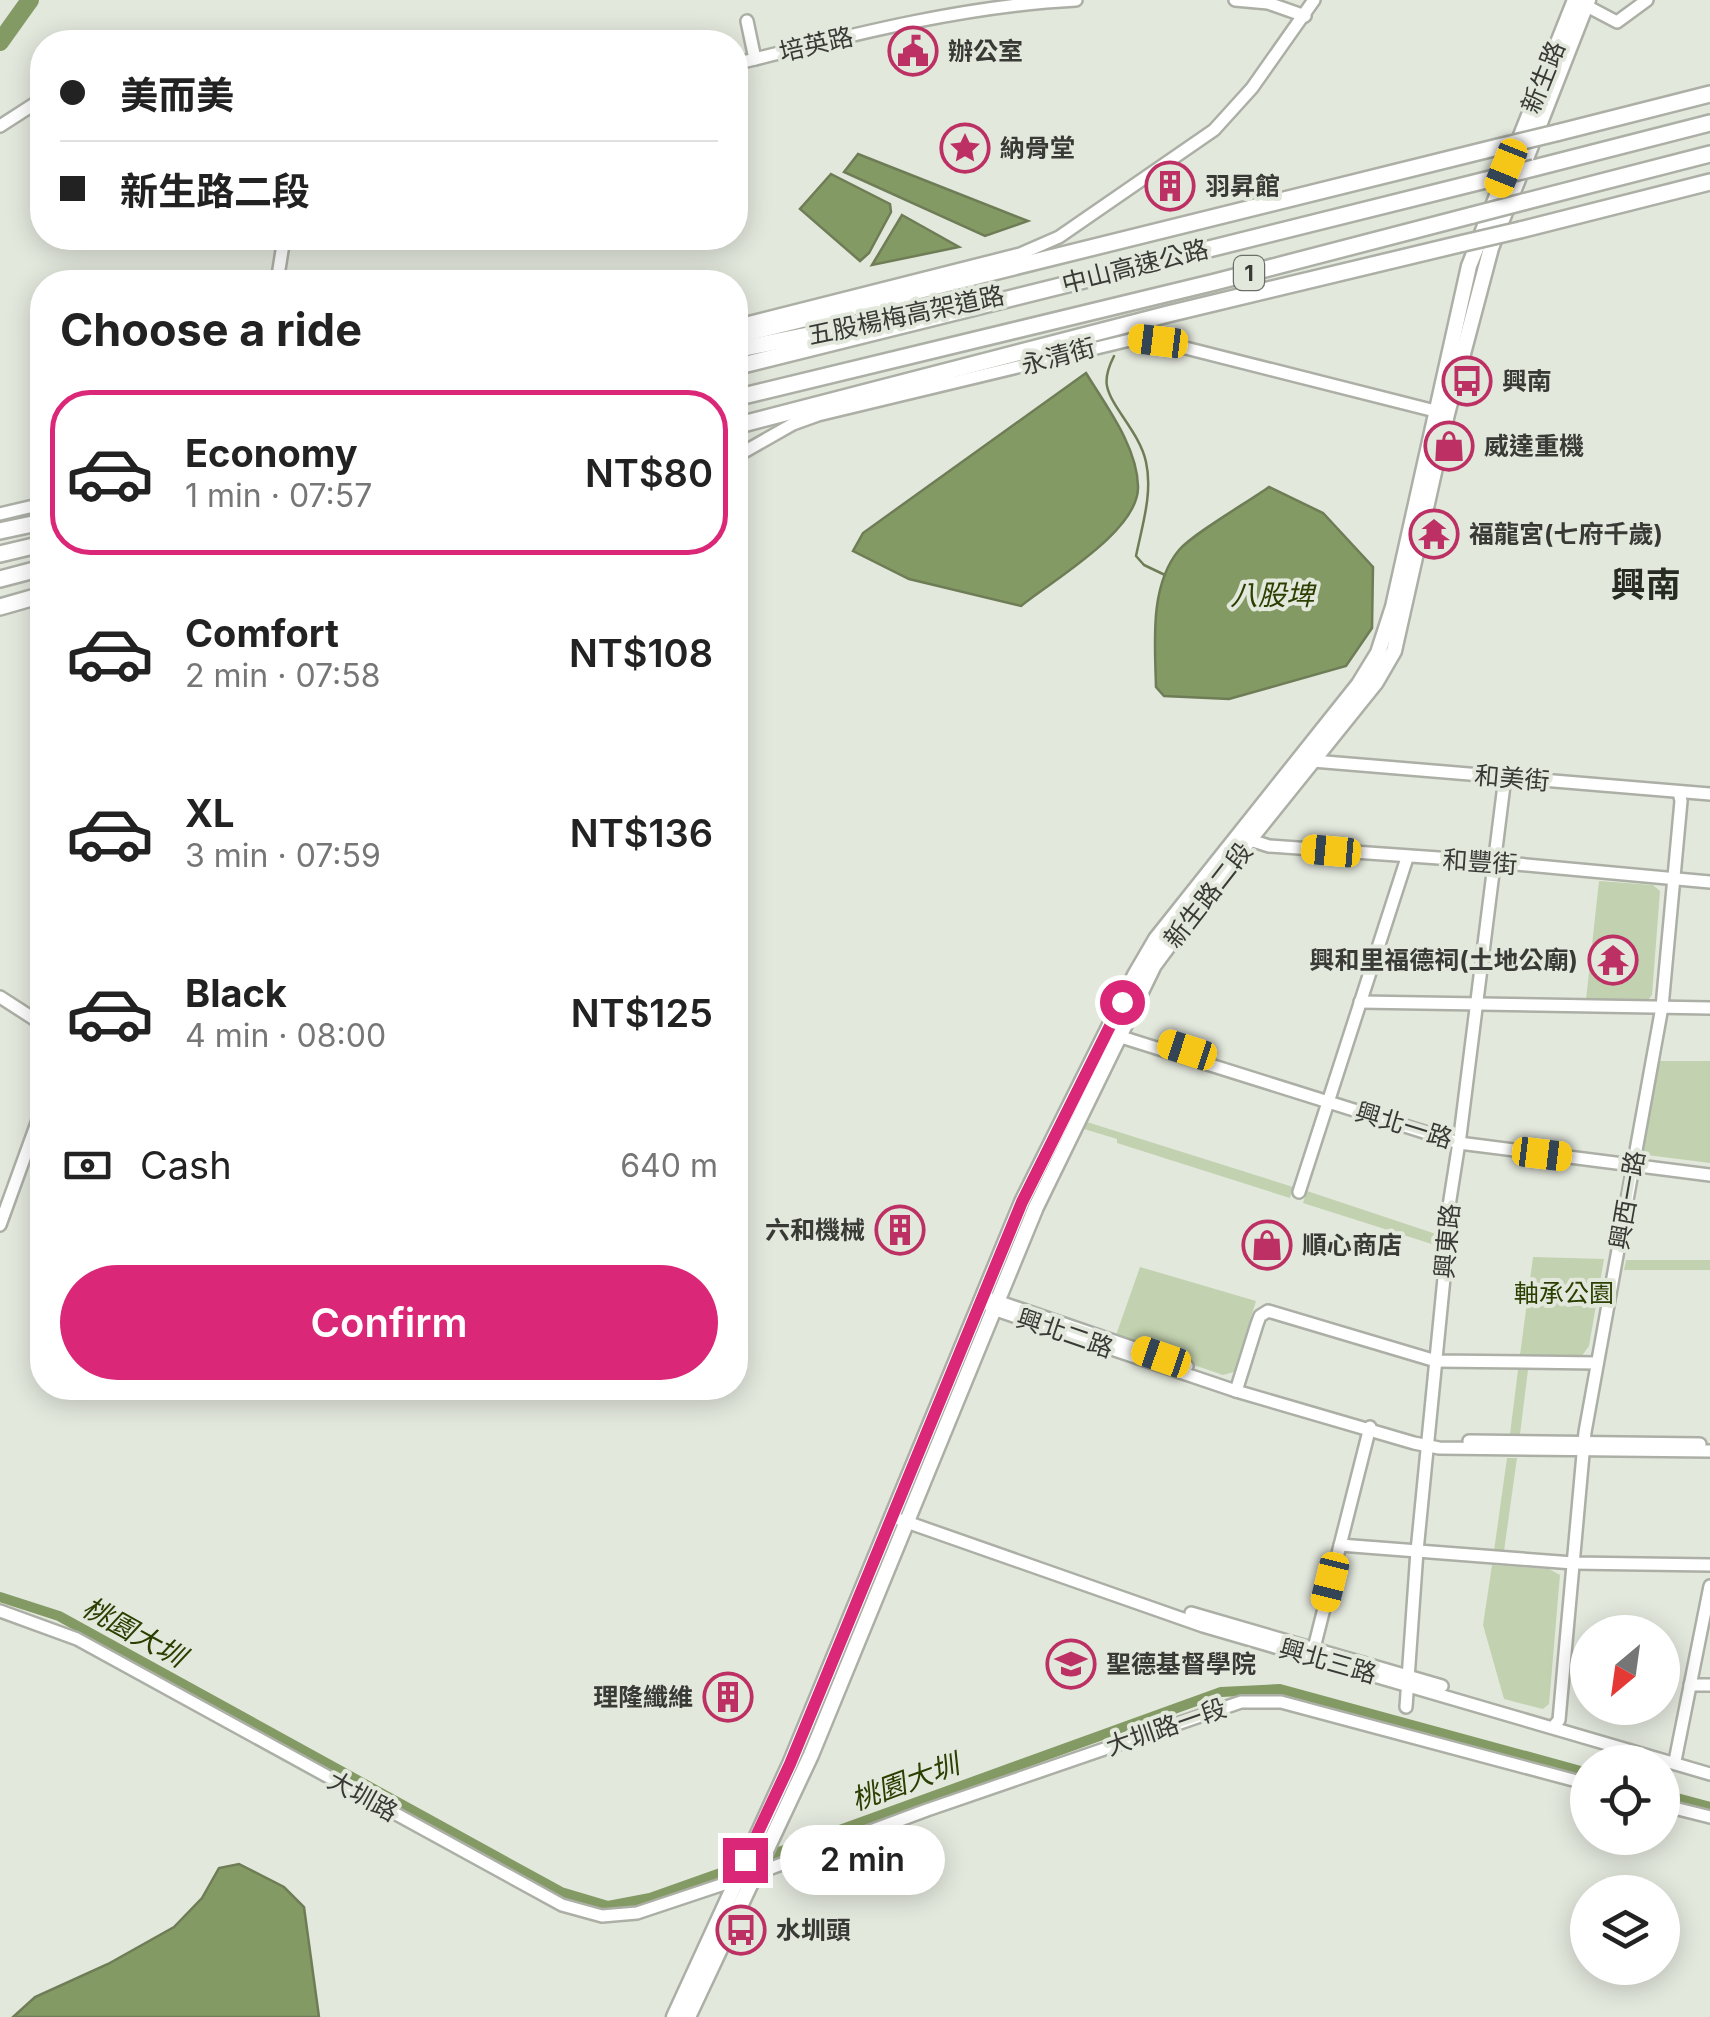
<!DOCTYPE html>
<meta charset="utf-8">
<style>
body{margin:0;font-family:Inter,"Noto Sans TC",sans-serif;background:#f2f2f2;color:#222;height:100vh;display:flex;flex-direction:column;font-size:38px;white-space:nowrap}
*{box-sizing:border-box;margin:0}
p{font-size:32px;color:#767676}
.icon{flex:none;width:55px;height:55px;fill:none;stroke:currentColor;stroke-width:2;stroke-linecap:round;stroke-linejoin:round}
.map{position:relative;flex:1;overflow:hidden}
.side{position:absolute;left:30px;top:270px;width:718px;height:1130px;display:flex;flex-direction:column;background:#fff;border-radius:40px;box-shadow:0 5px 25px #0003}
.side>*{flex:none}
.top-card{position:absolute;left:30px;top:30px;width:718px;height:220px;border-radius:40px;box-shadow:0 5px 25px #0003;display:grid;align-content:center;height:220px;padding:0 30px;background:#fff}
.needle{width:65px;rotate:209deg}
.buttons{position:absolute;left:1570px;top:1615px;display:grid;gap:20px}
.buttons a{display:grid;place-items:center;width:110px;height:110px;border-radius:50%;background:#fff;box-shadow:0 5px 25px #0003;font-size:50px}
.end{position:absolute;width:45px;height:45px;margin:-22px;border:12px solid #db2777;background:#fff;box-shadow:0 0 0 5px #fff}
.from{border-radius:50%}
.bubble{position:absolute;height:70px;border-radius:35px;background:#fff;box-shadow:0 5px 25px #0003;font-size:32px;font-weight:600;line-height:70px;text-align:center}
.car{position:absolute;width:30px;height:60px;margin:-30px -15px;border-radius:12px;box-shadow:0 0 8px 2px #0007;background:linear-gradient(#f5c518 24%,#345 0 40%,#f5c518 0 76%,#345 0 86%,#f5c518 0)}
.top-card b{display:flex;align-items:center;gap:35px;height:95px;font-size:38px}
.top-card b+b{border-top:2px solid #e0e0e0}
.top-card i{width:25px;height:25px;background:#222}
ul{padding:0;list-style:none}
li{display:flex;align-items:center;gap:30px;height:165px;margin:0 20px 15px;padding:0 10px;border:5px solid transparent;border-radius:40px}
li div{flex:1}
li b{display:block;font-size:38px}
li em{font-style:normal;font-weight:600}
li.on{border-color:#db2777}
li>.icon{width:90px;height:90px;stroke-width:1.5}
h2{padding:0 30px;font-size:45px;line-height:120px}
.pay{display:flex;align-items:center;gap:25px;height:110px;padding:0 30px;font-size:38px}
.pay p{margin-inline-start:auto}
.primary-button{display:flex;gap:20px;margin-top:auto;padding:20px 30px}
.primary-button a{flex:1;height:115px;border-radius:60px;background:#db2777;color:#fff;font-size:40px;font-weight:600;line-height:115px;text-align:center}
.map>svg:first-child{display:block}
</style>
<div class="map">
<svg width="1710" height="2017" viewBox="0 0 1710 2017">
<rect width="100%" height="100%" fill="#e3e8dd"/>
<!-- green -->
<g fill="#c2d1af">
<path d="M1599 881 1653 885 1660 891 1652 995 1648 1000H1586Z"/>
<path d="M1657 1061H1710V1163L1647 1155 1643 1151Z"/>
<path d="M1087 1122 1293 1187 1290 1198 1117 1143V1139L1084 1129Z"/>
<path d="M1307 1191 1439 1235 1438 1246 1303 1203Z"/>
<path d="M1533 1257 1604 1259 1589 1346 1581 1357 1520 1355Z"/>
<path d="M1626 1260H1710V1270H1624Z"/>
<path d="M1140 1267 1256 1301 1234 1372 1223 1375 1115 1338Z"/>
<path d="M1518 1370H1528L1520 1434H1510Z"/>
<path d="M1507 1458H1517L1504 1551H1494Z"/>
<path d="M1492 1565 1549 1569 1560 1575 1549 1704 1543 1709 1504 1699 1483 1625Z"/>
</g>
<!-- water -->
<g fill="#849a64" stroke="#6e7d56" stroke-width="2.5">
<path d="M858 154 1028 221 985 236 844 172Z"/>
<path d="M831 174 890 204 891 212 869 253 860 261 800 209Z"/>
<path d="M902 215 959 247 872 265Z"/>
<path d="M1086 373C1106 406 1137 446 1138 486 1140 530 1053 580 1021 606L909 579 853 551 863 533Z"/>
<path d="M1269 487 1323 513 1373 567 1372 628 1346 666 1229 699 1164 696 1156 687C1155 644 1149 586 1179 550 1194 533 1248 502 1269 487Z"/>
<path d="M239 1864 284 1887 304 1907 319 2017H13L35 1997 108 1964 174 1927 202 1898 219 1868Z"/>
</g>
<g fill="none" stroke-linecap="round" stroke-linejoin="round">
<!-- stream -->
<path stroke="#6e7d56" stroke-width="2.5" d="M1114 356C1110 364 1105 376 1107 386 1111 407 1140 433 1146 462 1153 493 1142 526 1136 556L1144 565 1165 575"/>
<!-- canal -->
<g stroke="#849a64" stroke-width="10">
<path d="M0 1597 59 1616 561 1892 608 1906 650 1898 746 1864"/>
<path d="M1662 1794 1710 1807"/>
<path d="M762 1858 1221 1692 1280 1689 1588 1773"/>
</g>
<!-- river -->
<path stroke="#849a64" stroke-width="18" d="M0 42 30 0"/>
<!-- minor casing -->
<g stroke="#abafa5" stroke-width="16">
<g id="minor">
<path d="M1235 0 1268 3 1305 16"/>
<path d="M1579 2 1617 22 1647 0"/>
<path d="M747 21 755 59"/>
<path d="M735 64C847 36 961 6 1076 0"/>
<path d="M0 126 42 99"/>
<path d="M277 282 284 238"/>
<path d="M735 326 1020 254 1059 237 1214 130 1252 88 1314 0"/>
<path d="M735 457 793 424 818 415 1134 339 1158 341 1443 413"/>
<path d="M0 514 42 504"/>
<path d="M1313 761 1710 794"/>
<path d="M1250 840 1269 846 1495 862 1710 882"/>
<path d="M0 997 42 1024"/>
<path d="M1360 1002 1710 1008"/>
<path d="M1113 1031 1118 1036 1459 1143 1710 1175"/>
<path d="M1299 1192 1407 858"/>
<path d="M0 1225 42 1109"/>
<path d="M991 1299 1187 1366"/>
<path d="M988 1304 993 1309 1236 1391 1414 1443 1439 1448 1710 1451"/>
<path d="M1236 1391 1257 1324 1260 1316 1268 1311 1436 1361 1597 1363"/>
<path d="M1469 1441 1700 1444"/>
<path d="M901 1520 1203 1626 1710 1774"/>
<path d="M1340 1545 1573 1563 1710 1565"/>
<path d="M0 1611 77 1639 562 1905 602 1916 637 1913 736 1880"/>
<path d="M1191 1613 1442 1686"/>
<path d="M1313 1652 1370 1427"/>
<path d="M1690 1685H1710"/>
<path d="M1406 1707 1417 1551 1444 1278 1443 1244 1460 1136 1505 777"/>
<path d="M1554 1726 1559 1720 1585 1432 1662 1007 1681 801 1679 792"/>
<path d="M1675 1761 1710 1586"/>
<path d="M1662 1805 1710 1817"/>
<path d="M755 1874 927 1810 1241 1702H1281L1588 1784"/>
</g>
</g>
<!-- major casing -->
<g stroke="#abafa5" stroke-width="19">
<g id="major">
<path d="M674 2017 790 1764 1022 1202 1135 975 1156 939 1359 684 1378 653 1393 607 1469 266 1575 0"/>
<path d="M688 2017 811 1755 1036 1207 1154 965 1214 884 1376 682 1394 651 1447 414 1491 248 1588 0"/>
</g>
</g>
<!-- highway casing -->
<g stroke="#abafa5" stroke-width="20">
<g id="highway">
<path d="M1556 133 1710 94"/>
<path d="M1534 168 1710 123"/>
<path d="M1523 202 1710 154"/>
<path d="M1520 230 1710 182"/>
<path d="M735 336 1498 147"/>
<path d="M735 350 882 320"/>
<path d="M735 367 1486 180"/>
<path d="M735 398 1215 282 1473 215"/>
<path d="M735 426 1168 314 1464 243"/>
<path d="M0 531 42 522"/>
<path d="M0 554 42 544"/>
<path d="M0 579 42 568"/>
<path d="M0 607 42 595"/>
</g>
</g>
<!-- minor -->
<use href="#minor" stroke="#fff" stroke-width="11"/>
<!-- major -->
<use href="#major" stroke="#fff" stroke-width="14"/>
<!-- highway -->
<use href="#highway" stroke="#fff" stroke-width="15"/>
<!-- highway-bridge casing -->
<g stroke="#abafa5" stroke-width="20" stroke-linecap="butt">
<g id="highway-bridge">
<path d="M1498 147 1556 133"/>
<path d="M1486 180 1534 168"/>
<path d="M1473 215 1523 202"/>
<path d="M1464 243 1520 230"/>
</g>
</g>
<!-- highway-bridge -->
<use href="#highway-bridge" stroke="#fff" stroke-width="15"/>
</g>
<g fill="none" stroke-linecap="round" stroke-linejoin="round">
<!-- route -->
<path stroke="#db2777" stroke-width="12" d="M745 1860 790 1764 1022 1202 1122 1002"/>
</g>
<!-- icons -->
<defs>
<g id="civic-ring" transform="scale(2.5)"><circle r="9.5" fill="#e3e8dd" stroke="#bc3064" stroke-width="1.5"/><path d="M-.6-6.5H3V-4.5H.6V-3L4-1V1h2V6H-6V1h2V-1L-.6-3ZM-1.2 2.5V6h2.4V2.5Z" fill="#bc3064"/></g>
<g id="sight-ring" transform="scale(2.5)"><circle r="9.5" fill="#e3e8dd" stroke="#bc3064" stroke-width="1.5"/><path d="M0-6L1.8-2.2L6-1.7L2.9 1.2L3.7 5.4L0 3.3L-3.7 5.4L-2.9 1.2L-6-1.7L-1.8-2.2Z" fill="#bc3064"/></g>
<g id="building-ring" transform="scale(2.5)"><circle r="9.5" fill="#e3e8dd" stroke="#bc3064" stroke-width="1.5"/><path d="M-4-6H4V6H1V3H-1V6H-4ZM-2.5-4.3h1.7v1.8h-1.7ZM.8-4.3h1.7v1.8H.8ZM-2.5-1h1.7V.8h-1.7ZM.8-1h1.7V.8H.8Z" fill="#bc3064"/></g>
<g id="bus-ring" transform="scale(2.5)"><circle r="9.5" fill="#e3e8dd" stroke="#bc3064" stroke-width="1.5"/><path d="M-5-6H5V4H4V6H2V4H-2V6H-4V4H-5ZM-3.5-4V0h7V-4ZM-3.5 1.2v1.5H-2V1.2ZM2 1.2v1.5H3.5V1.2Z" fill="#bc3064"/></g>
<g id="shop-ring" transform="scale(2.5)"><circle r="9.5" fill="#e3e8dd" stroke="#bc3064" stroke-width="1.5"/><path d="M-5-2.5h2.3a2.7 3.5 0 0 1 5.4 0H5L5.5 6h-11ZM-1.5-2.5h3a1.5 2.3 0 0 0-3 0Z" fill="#bc3064"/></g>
<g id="temple-ring" transform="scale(2.5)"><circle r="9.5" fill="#e3e8dd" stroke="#bc3064" stroke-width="1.5"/><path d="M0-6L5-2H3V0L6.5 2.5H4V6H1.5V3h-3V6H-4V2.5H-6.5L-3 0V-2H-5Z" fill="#bc3064"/></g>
<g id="university-ring" transform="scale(2.5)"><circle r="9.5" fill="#e3e8dd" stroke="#bc3064" stroke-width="1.5"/><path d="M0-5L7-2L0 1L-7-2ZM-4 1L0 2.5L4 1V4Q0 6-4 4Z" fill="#bc3064"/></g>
</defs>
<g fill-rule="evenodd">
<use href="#civic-ring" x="913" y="51"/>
<use href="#sight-ring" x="965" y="148"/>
<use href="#building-ring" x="1170" y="186"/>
<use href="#bus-ring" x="1467" y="381"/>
<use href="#shop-ring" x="1449" y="446"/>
<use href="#temple-ring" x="1434" y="534"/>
<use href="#temple-ring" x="1613" y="960"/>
<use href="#building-ring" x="900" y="1230"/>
<use href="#shop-ring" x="1267" y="1245"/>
<use href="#university-ring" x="1071" y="1664"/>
<use href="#building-ring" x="728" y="1697"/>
<use href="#bus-ring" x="741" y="1930"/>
</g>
<g text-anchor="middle" stroke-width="8" stroke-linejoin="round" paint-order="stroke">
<!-- shield labels -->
<rect fill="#e3e8dd" stroke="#6c6e68" stroke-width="2.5" x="1234" y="256" width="30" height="34" rx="8"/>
<g font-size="22" font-weight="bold" fill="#393a36">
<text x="1249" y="281">1</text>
</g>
<!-- street labels -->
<g font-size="25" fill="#393a36" stroke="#e3e8dd">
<text transform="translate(816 44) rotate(-13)" y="9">培英路</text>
<text transform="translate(1543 77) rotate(-68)" y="9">新生路</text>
<text transform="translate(1135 266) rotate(-14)" y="9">中山高速公路</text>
<text transform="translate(906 315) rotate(-12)" y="9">五股楊梅高架道路</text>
<text transform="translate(1058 356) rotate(-15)" y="9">永清街</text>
<text transform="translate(1512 778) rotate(5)" y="9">和美街</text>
<text transform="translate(1480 862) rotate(4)" y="9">和豐街</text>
<text transform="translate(1208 895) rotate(-52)" y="9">新生路二段</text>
<text transform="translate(1404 1125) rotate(17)" y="9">興北一路</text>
<text transform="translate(1627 1200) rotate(-80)" y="9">興西一路</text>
<text transform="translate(1447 1241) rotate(-85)" y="9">興東路</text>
<text transform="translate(1065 1333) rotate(19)" y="9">興北二路</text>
<text transform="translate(1328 1661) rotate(16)" y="9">興北三路</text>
<text transform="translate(1166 1727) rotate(-19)" y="9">大圳路一段</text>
<text transform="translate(363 1796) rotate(29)" y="9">大圳路</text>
</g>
<!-- poi labels -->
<g font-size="25" font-weight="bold" fill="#393a36" stroke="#e3e8dd" text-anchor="start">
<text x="948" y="60">辦公室</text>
<text x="1000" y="157">納骨堂</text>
<text x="1205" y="195">羽昇館</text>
<text x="1502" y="390">興南</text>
<text x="1484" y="455">威達重機</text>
<text x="1469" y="543">福龍宮(七府千歲)</text>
<text x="1578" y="969" text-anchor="end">興和里福德祠(土地公廟)</text>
<text x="865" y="1239" text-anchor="end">六和機械</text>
<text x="1302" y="1254">順心商店</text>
<text x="1106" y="1673">聖德基督學院</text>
<text x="693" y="1706" text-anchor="end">理隆纖維</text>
<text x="776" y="1939">水圳頭</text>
</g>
<!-- park labels -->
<g font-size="25" fill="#2b3f00" stroke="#e3e8dd">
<text x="1564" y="1302">軸承公園</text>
</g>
<!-- water labels -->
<g font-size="28" font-style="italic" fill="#2b3f00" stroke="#e3e8dd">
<text x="1272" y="605">八股埤</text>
<text transform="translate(134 1632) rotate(29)" y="10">桃園大圳</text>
<text transform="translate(905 1782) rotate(-20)" y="10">桃園大圳</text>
</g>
<!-- district labels -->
<g font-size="35" font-weight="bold" fill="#272b23" stroke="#e3e8dd">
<text x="1646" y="597">興南</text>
</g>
</g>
</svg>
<div class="buttons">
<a><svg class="needle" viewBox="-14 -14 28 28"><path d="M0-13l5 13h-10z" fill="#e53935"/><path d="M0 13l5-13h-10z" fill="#767676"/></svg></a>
<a><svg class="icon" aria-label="locate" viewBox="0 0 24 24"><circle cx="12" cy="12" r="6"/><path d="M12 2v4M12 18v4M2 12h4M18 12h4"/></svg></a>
<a><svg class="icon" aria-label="layers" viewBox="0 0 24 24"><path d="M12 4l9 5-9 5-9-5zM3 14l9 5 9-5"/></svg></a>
</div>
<i class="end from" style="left:1122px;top:1002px"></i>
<i class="end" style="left:745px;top:1860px"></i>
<div class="bubble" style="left:780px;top:1825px;width:165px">2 min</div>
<i class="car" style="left:1506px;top:168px;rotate:202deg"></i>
<i class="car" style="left:1158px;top:341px;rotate:277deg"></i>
<i class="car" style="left:1331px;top:851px;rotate:275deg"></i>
<i class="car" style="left:1187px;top:1050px;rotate:288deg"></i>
<i class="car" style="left:1542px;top:1154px;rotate:97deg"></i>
<i class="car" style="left:1161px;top:1357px;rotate:289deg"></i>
<i class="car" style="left:1330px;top:1582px;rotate:194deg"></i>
<div class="top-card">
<b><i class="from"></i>美而美</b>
<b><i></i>新生路二段</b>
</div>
<section class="side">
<h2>Choose a ride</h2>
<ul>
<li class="on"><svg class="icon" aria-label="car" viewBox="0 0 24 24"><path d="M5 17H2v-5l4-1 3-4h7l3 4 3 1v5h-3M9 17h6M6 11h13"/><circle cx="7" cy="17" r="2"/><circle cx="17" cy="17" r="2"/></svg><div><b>Economy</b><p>1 min · 07:57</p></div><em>NT$80</em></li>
<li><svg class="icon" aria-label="car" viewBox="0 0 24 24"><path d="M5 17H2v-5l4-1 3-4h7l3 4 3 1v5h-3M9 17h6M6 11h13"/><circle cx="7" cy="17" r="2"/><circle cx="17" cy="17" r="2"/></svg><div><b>Comfort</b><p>2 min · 07:58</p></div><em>NT$108</em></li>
<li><svg class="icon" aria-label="car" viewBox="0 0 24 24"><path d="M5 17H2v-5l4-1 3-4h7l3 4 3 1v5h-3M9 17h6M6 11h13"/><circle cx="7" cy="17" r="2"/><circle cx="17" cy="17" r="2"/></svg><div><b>XL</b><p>3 min · 07:59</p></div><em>NT$136</em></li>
<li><svg class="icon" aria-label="car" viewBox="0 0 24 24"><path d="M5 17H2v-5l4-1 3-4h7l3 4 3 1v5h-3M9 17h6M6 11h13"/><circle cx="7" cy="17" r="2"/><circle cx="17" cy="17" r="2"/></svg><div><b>Black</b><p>4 min · 08:00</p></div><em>NT$125</em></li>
</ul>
<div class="pay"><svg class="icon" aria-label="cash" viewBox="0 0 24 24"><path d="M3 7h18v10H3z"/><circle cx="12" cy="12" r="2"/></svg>Cash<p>640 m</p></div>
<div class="primary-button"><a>Confirm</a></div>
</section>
</div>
